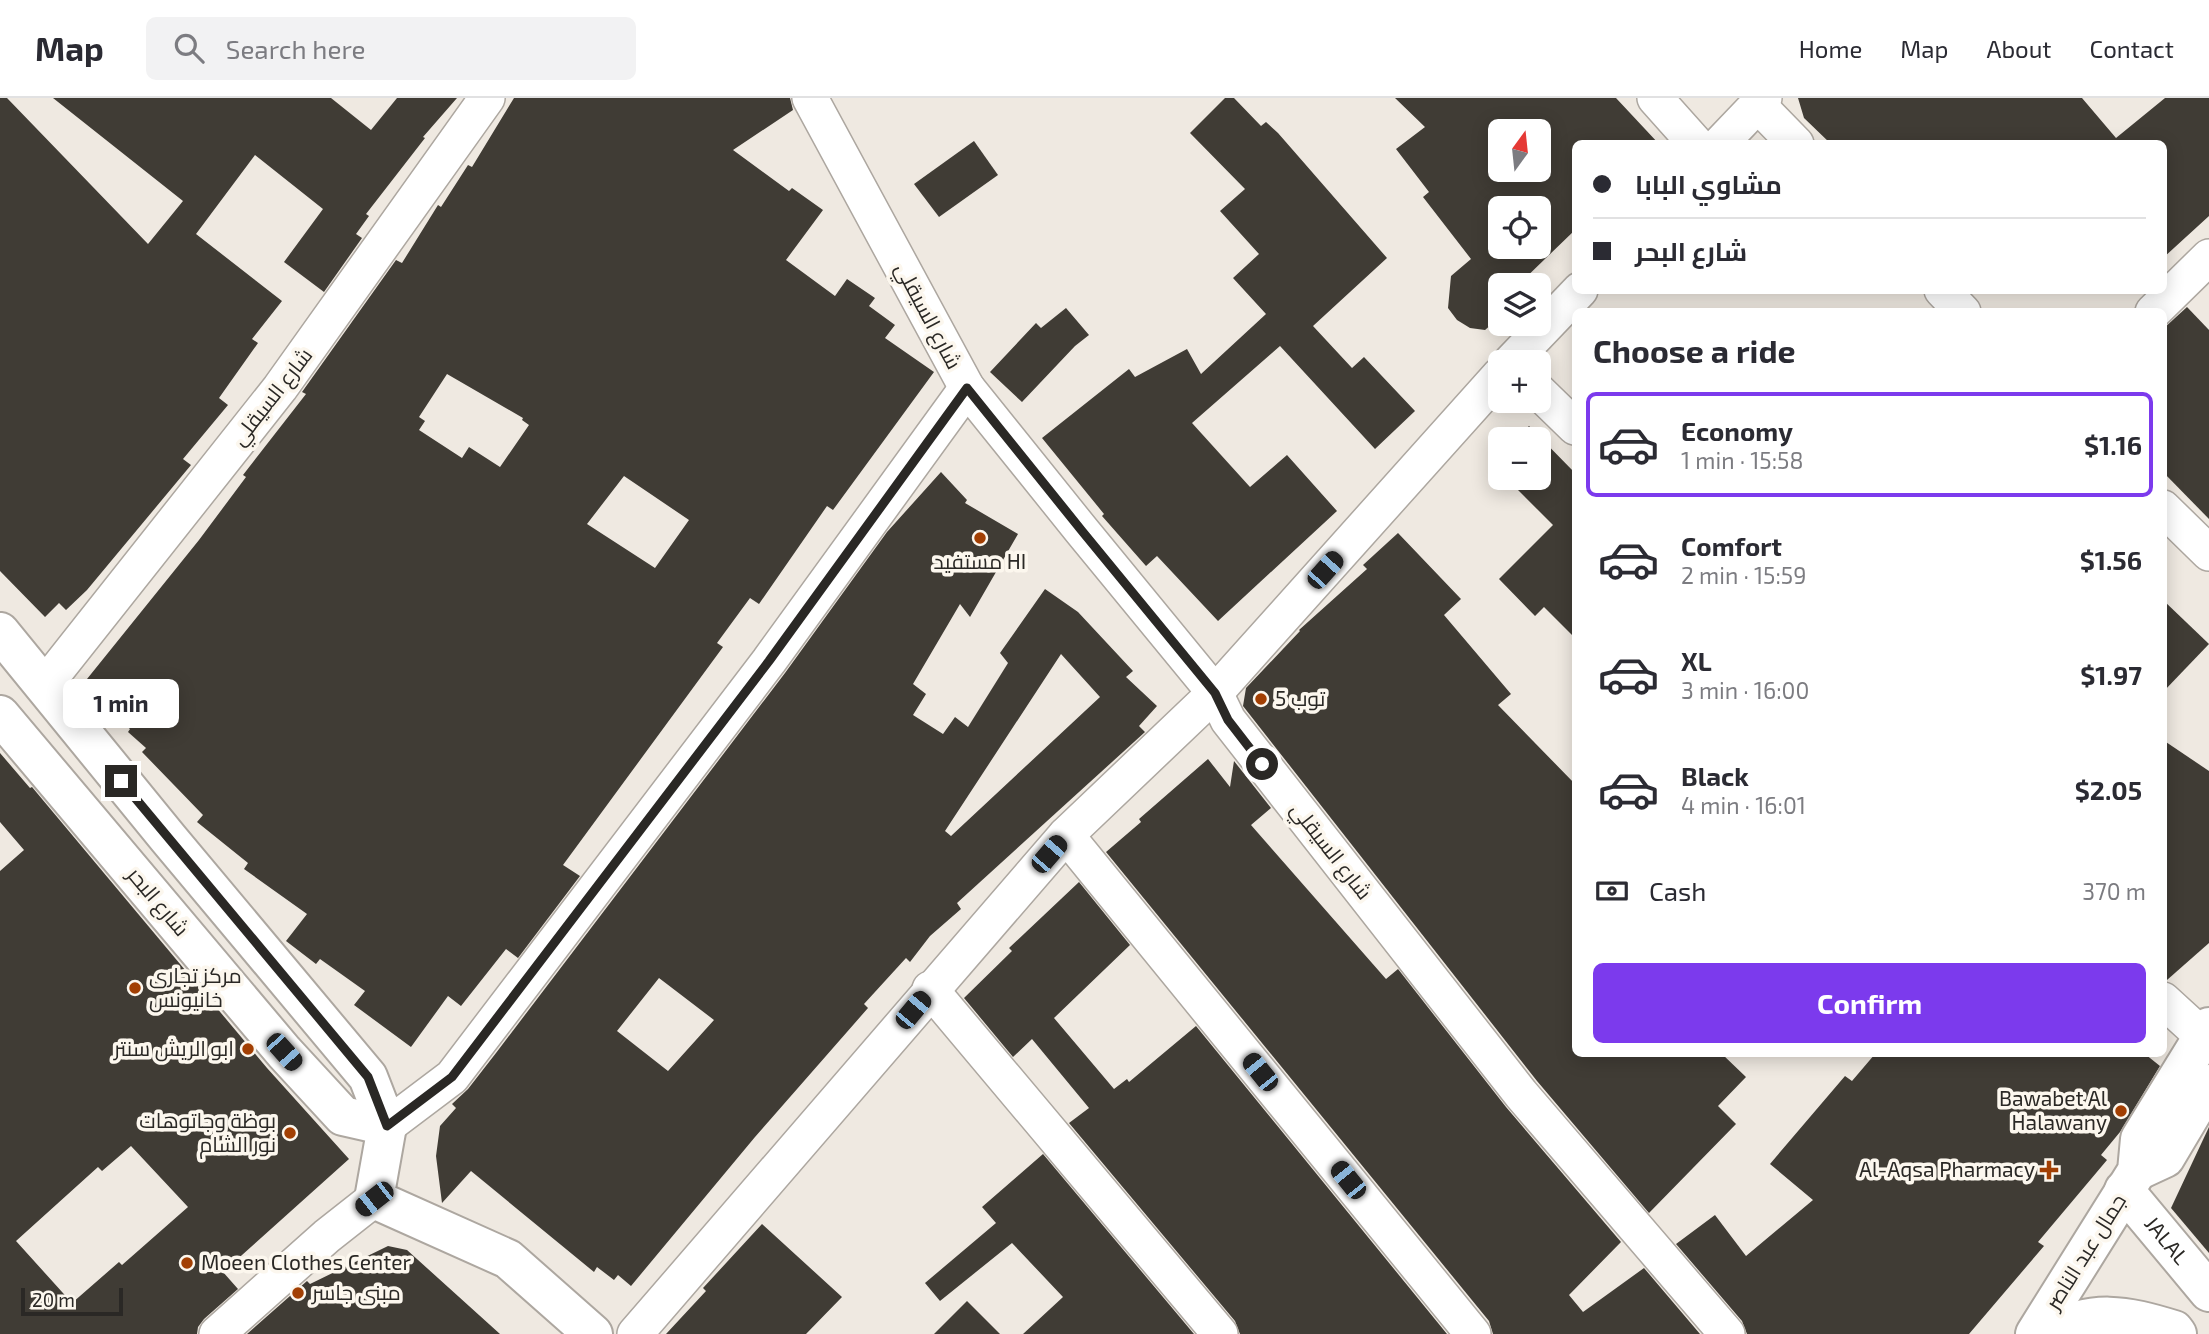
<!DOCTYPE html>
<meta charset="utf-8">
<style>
body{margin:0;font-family:"Exo 2",Cairo,sans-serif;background:#f2f2f3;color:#2b2b33;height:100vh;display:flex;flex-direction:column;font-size:26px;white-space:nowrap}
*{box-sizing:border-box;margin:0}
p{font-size:23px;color:#7c7c81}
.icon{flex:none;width:38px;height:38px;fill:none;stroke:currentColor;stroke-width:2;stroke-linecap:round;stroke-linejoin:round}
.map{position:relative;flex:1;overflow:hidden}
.details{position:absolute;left:1572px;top:210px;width:595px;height:749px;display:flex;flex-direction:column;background:#fff;border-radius:10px;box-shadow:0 4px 18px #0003}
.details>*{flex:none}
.banner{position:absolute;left:1572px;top:42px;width:595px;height:154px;border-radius:10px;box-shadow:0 4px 18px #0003;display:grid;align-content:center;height:154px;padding:0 21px;background:#fff}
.needle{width:46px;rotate:15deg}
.controls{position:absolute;left:1488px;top:21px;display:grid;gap:14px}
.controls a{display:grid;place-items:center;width:63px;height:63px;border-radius:10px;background:#fff;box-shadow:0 4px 18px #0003;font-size:35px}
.scale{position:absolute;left:21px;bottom:18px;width:102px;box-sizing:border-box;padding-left:7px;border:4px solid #2a2825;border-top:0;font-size:19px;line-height:24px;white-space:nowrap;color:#2a2825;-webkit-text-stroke:5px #fcf7ee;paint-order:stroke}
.end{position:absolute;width:32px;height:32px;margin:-16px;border:9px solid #2a2825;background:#fff;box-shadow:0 0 0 4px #fff}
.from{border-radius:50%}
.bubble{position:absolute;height:49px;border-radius:10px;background:#fff;box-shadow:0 4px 18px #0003;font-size:23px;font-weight:700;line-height:49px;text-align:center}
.car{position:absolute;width:21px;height:42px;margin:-21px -10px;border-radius:9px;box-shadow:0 0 5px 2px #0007;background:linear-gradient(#222 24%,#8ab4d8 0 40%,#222 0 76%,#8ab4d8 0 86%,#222 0)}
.banner b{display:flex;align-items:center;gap:24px;height:66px;font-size:26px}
.banner b+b{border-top:2px solid #e1e1e2}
.banner i{width:18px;height:18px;background:#2b2b33}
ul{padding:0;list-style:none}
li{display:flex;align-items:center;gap:21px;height:105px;margin:0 14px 10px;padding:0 7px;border:4px solid transparent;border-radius:10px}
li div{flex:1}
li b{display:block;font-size:26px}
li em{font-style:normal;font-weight:700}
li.on{border-color:#7c3aed}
li>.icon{width:63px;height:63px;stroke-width:1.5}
h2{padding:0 21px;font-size:32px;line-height:84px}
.pay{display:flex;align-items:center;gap:18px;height:77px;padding:0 21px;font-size:26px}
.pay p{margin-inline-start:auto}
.action{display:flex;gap:14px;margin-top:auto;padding:14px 21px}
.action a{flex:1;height:80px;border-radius:10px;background:#7c3aed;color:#fff;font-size:28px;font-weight:700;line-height:80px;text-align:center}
header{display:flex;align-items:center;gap:42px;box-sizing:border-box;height:98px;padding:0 35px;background:#fff;border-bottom:2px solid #e1e1e2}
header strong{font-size:33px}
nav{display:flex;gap:38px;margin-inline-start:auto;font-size:24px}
.search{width:490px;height:63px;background:#f2f2f3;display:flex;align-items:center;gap:18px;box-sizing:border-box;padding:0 24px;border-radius:10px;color:#7c7c81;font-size:26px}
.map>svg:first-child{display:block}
</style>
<header>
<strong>Map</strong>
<div class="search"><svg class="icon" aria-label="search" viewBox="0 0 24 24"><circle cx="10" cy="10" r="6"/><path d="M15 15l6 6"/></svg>Search here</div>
<nav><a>Home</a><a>Map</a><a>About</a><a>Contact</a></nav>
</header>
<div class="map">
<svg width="2209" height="1236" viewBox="0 0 2209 1236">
<rect width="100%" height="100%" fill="#efe9e1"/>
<!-- building -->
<g fill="#403c35" fill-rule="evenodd">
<path d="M0 0H7L148 146 183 103 53 0H331L371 32 397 0H457L423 39 425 40 366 116 369 118 356 136 362 140 324 194 284 164 323 111 255 57 196 136 282 203 252 241 258 245 219 300 228 307 183 361 191 367 87 492 66 512 59 505 45 519 0 473Z"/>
<path d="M514 0H790L793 12 733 52 789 93 792 90 823 112 786 162 835 198 847 181 875 200 869 208 895 227 885 240 934 274 833 412 827 408 759 506 750 500 717 545 723 549 563 767 580 778 518 860 506 851 461 908 448 898 411 949 354 907 365 893 320 861 316 866 286 843 307 816 244 771 248 765 197 724 203 717 142 654 146 650 128 634 130 631 87 596 95 588 87 581 199 442 246 379 243 377 306 296 302 294 396 162 402 165 438 107 441 109 468 67 472 69ZM447 276 523 320 522 322 529 327 500 369 469 349 462 360 419 332 425 323 419 319ZM624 378 689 422 655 470 587 426Z"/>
<path d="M1225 0H1234L1261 28 1266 24 1278 35 1387 160 1313 228 1352 270 1364 259 1415 313 1375 351 1280 248 1192 325 1250 389 1287 357 1337 413 1218 523 1157 458 1146 468 1102 418 1104 416 1042 340 1129 271 1135 279 1187 251 1201 276 1266 216 1233 180 1259 156 1220 113 1245 91 1190 35Z"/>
<path d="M1395 0H1616L1659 46H1575V132L1518 187H1500V219L1485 232 1470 230 1457 222 1448 210 1451 178 1471 161 1423 99 1429 94 1396 51 1425 29ZM1500 33H1538V72H1500ZM1500 110H1538V149H1500Z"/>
<path d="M1798 0H2082L2116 40 2165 0H2209V118L2163 160V46H1831L1804 20Z"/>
<path d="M974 43 998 77 939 119 914 86Z"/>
<path d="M2187 209 2209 232V421L2163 374V231Z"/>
<path d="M1066 210 1089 237 1075 248 1022 304 990 274 1036 225 1041 230Z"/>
<path d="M1529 328 1575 375V540L1544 509 1535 518 1499 481 1553 427 1506 380H1538V341H1516Z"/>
<path d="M941 374 967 402 965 405 1018 436 970 519 960 506 913 586 926 596 913 617 943 636 955 619 968 629 1008 565 1000 555 1045 491 1078 514 1133 573 1126 579 1157 608 1139 628 1145 634 957 805 961 811 930 838 910 864 906 860 864 906 868 910 755 1039 631 1188 618 1177 614 1182 597 1169 594 1174 471 1073 442 1105 436 1058 440 1028 456 1010 452 1006 468 991 496 955 785 575 887 434ZM1061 556 1100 599 951 738 945 733ZM659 880 714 922 668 973 617 933Z"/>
<path d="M1398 435 1461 501 1444 517 1511 596 1498 607 1575 686V956H1722L1746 979 1718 1008 1736 1026 1649 1115 1537 983 1243 608 1246 590 1300 533 1299 532 1367 471 1363 467Z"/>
<path d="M2163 502 2209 546 2163 594Z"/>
<path d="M2163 642 2209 673V845L2167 882H2163Z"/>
<path d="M0 655 30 690 32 689 267 970 349 1061 223 1174 238 1191 204 1221 198 1229 197 1236H0V773L24 752 0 724ZM131 1048 188 1109 122 1167 119 1164 72 1205 16 1143 98 1069 102 1073Z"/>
<path d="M1208 661 1230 689 1234 663 1271 710 1251 727 1386 881 1398 871 1506 1009 1621 1144 1569 1197 1583 1214 1644 1170 1700 1236H1493L1489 1223 1106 754 1141 724 1139 721Z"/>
<path d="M1079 784 1130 847 1054 920 1114 991 1127 981 1129 984 1196 928 1447 1236H1240L1235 1223 1069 1025 1089 1010 1032 941 1013 959 964 900 1012 853 1009 850Z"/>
<path d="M1875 956H2145L2160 968 2120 1034 2101 1057 2107 1062 2038 1144 2044 1148 1969 1236H1747L1742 1223 1676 1146 1715 1117 1746 1158 1813 1102 1770 1066 1845 978 1852 983Z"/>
<path d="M2209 1029V1155L2171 1110Z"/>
<path d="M1043 1056 1194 1236H1023L1063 1199 1012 1145 940 1203 925 1185 996 1125 982 1109Z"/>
<path d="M762 1126 842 1199 806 1236H666L706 1193 703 1190Z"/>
<path d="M388 1148 407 1152 500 1236H247L307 1183 310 1186Z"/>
<path d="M967 1203 1000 1236H934Z"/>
</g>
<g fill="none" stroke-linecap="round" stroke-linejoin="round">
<!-- minor casing -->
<g stroke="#ada7a0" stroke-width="38">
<g id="minor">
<path d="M810 0 967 290 1082 433 1215 595 1228 622 1521 996 1727 1236"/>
<path d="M1655 0 1696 46"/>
<path d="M1758 7 1796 46"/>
<path d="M1720 46 1764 0"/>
<path d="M1942 192 1963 214"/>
<path d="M2153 214 2209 159"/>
<path d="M1511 264 1580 192"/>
<path d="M1538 293 1575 329"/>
<path d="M2163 410 2209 455"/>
<path d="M44 588 280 290 487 0"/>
<path d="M1066 737 1473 1236"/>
<path d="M930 891 1220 1236"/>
<path d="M2163 902 2209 944"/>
<path d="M387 1028 452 979 769 563 967 290"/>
<path d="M217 1236 327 1138 374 1101"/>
<path d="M635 1236 1066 737 1215 595 1500 277"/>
</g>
</g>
<!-- secondary casing -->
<g stroke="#ada7a0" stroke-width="42">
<g id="secondary">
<path d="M0 534 168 740 368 979 387 1028 374 1101 508 1161 593 1236"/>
<path d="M0 617 284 954 343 1018 387 1028"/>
<path d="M2137 1073 2165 1060 2209 986"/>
<path id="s1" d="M2124 1092 2209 1194"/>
<path d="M2035 1236 2137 1073 2140 1041 2209 929"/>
<path d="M2046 1236C2093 1210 2125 1217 2174 1232L2177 1236"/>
</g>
</g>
<!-- minor -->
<use href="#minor" stroke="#fff" stroke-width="35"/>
<!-- secondary -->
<use href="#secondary" stroke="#fff" stroke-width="38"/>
</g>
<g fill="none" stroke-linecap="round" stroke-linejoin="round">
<!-- route -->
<path stroke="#2a2825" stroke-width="9" d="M121 683 368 979 387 1028 452 979 769 563 967 290 1082 433 1215 595 1228 622 1262 666"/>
</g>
<!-- markers -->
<g fill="#a23f03" stroke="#fcf7ee" stroke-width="2.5">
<circle cx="980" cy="440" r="7"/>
<circle cx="1261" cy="601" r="7"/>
<circle cx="135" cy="890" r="7"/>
<circle cx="248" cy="951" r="7"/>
<circle cx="2121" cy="1013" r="7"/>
<circle cx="290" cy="1035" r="7"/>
<path d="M2045.5 1061.5h7v7h7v7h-7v7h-7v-7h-7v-7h7z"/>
<circle cx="187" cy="1165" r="7"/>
<circle cx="298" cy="1195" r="7"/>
</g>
<g text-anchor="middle" stroke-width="7" stroke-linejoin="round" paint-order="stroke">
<!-- street labels -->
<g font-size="21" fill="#2a2825" stroke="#fcf7ee">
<text transform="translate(928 218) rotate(62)" y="7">شارع السيقلي</text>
<text transform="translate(272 299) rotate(-52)" y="7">شارع السيقلي</text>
<text transform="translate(1331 753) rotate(52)" y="7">شارع السيقلي</text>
<text transform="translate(158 804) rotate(50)" y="7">شارع البحر</text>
<text dy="7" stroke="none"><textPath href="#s1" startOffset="66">JALAL</textPath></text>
<text transform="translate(2086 1154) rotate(-58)" y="7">جمال عبد الناصر</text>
</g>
<!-- poi labels -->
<g font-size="21" fill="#2a2825" stroke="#fcf7ee" text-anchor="start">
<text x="980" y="471" text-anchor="middle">مستفيد HI</text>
<text x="1275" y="608">توب 5</text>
<text x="149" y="885">مركز تجارى<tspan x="149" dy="24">خانيونس</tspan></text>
<text x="234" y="958" text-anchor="end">ابو الريش سنتر</text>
<text x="2107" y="1008" text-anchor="end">Bawabet Al<tspan x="2107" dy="24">Halawany</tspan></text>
<text x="276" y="1030" text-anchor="end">بوظة وجاتوهات<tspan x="276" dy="24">نور الشام</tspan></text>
<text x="2035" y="1079" text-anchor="end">Al-Aqsa Pharmacy</text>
<text x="201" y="1172">Moeen Clothes Center</text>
<text x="312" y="1202">مبنى جاسر</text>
</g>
</g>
</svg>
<div class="controls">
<a><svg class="needle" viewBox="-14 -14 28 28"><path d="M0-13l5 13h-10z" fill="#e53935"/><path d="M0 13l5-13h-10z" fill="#7c7c81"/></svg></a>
<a><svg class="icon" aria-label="locate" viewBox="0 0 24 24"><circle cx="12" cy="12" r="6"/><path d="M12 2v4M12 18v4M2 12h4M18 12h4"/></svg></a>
<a><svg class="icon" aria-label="layers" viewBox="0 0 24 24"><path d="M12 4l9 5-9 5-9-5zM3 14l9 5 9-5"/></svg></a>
<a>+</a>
<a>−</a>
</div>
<div class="scale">20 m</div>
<i class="end from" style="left:1262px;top:666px"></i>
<i class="end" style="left:121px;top:683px"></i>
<div class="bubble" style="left:63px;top:581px;width:116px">1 min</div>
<i class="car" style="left:1325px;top:472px;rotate:42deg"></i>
<i class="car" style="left:1049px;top:756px;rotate:41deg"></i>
<i class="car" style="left:913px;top:912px;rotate:40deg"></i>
<i class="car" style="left:284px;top:954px;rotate:138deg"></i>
<i class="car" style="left:1260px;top:974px;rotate:321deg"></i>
<i class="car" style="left:1348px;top:1082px;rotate:321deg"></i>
<i class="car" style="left:374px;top:1101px;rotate:232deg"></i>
<div class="banner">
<b><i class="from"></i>مشاوي البابا</b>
<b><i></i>شارع البحر</b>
</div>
<section class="details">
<h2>Choose a ride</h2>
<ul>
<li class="on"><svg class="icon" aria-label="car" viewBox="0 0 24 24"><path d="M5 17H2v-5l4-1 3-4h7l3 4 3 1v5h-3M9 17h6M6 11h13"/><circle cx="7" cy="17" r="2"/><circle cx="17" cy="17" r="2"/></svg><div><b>Economy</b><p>1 min · 15:58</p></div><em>$1.16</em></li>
<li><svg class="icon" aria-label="car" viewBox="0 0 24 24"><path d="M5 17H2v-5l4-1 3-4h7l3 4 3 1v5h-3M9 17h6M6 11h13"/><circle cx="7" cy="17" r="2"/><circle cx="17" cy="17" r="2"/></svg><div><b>Comfort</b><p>2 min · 15:59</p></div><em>$1.56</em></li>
<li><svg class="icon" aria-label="car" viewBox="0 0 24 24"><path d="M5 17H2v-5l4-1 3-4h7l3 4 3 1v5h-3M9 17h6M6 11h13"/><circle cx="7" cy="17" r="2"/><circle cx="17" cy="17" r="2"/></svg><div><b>XL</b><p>3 min · 16:00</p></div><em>$1.97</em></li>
<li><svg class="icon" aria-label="car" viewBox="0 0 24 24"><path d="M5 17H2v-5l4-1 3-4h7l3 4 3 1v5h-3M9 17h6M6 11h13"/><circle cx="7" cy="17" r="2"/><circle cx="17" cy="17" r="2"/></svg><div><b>Black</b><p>4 min · 16:01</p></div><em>$2.05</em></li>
</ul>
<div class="pay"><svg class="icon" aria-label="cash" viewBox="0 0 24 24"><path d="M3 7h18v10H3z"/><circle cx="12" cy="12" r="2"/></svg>Cash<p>370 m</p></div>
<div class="action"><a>Confirm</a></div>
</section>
</div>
